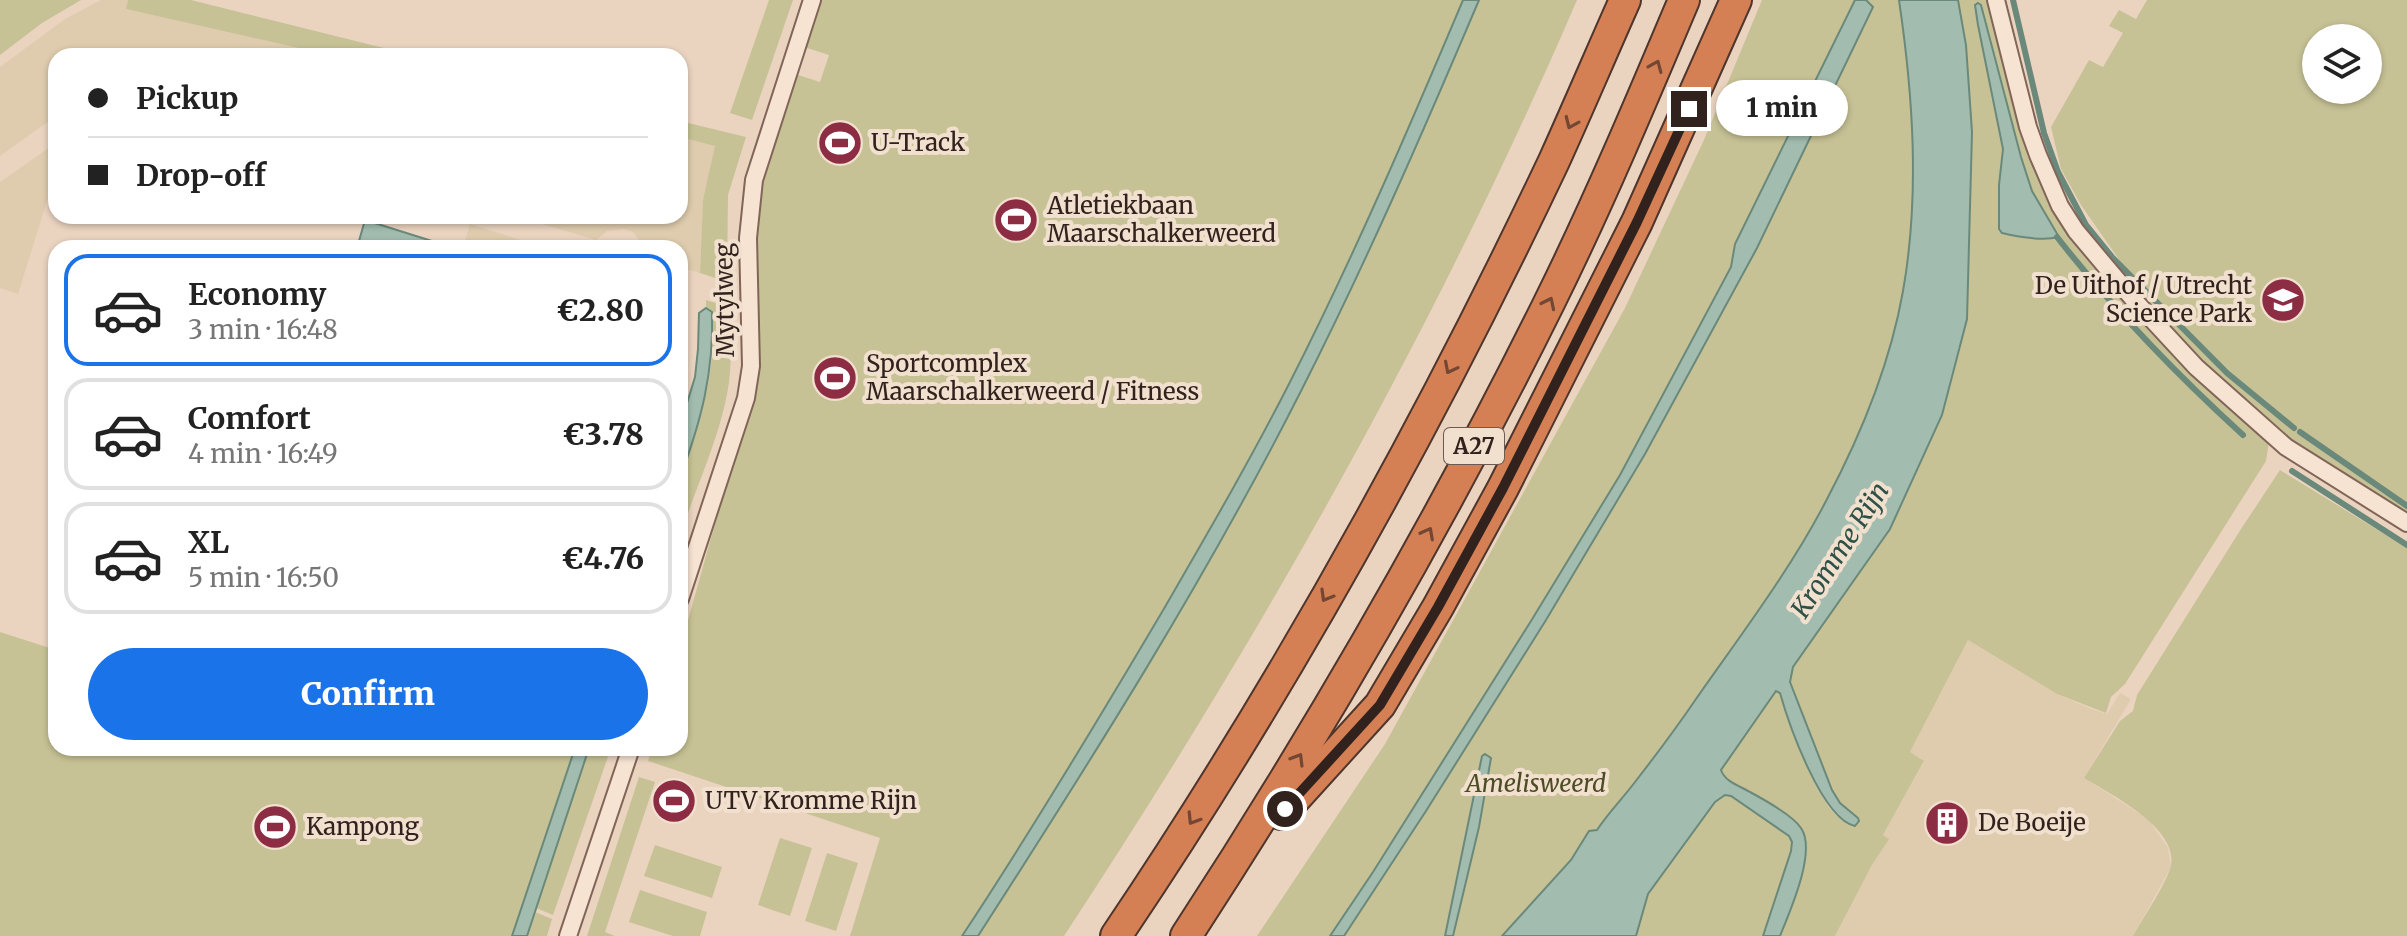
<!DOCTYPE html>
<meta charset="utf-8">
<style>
body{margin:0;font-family:Merriweather,serif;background:#f6f6f6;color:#222;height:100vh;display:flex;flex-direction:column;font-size:30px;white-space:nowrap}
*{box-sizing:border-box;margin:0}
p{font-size:26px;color:#767676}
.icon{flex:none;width:44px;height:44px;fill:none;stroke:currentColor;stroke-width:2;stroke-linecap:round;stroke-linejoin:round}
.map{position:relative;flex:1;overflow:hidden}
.details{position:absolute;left:48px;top:240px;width:640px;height:516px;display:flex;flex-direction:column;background:#fff;border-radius:24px;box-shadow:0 2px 6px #0004}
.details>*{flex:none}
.top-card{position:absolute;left:48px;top:48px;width:640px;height:176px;border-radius:24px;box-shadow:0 2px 6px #0004;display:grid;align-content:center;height:176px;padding:0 40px;background:#fff}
.tools{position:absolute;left:2302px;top:24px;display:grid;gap:16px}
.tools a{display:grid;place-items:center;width:80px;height:80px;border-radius:50%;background:#fff;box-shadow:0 2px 6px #0004;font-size:40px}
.end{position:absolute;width:36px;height:36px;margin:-18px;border:10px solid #32221d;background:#fff;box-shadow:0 0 0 4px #fff}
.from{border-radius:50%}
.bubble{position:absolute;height:56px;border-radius:28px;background:#fff;box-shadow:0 2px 6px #0004;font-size:26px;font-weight:800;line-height:56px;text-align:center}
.top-card b{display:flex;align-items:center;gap:28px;height:76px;font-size:30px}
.top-card b+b{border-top:2px solid #e0e0e0}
.top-card i{width:20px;height:20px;background:#222}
ul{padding:14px 0 0;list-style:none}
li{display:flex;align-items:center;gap:24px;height:112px;margin:0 16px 12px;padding:0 24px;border:4px solid #e0e0e0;border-radius:24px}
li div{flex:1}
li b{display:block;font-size:30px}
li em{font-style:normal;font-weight:800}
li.selected{border-color:#1a73e8}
li>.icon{width:72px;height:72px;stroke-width:1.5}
.cta{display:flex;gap:16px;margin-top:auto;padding:16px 40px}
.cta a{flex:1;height:92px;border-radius:48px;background:#1a73e8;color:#fff;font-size:32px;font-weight:800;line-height:92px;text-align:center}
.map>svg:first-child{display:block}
</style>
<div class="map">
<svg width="2407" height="936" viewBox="0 0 2407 936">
<rect width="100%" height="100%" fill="#ead4c0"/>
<!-- farmland -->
<g fill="#dfccae">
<path d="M101 0H128L126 9 334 56H56V116L0 156V67L65 19Z"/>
<path d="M680 137 716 146 703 200 700 273 680 267V248H646L633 232 624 229 607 231 596 240 515 216H680Z"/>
<path d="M56 143V172L18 294 0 288V182Z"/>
<path d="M470 224 524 241 551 248H463Z"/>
<path d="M1968 640 2057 694 2089 708 2107 714 2120 693 2131 699 2084 778 2148 819 2168 848 2171 867 2133 936H1835L1872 865 1888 839 1883 835 1924 762 1910 752Z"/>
</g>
<!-- green -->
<g fill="#c7c295" fill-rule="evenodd">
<path d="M0 0H81L42 23 0 55Z"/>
<path d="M128 0H191L416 56H334L126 9Z"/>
<path d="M769 0H793L752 120 730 113Z"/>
<path d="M817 0H1463C1409 128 1354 256 1291 380 1252 457 1208 532 1165 607 1099 718 1033 828 962 936H850L880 838 648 761 652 748H680V649L742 427 755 196 792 73 820 82 829 55 801 46Z"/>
<path d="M1479 0H1577C1436 328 1260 638 1064 936H978C1092 759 1206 579 1301 391 1366 263 1423 132 1479 0Z"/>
<path d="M1762 0H1920L1934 127 1869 477 1685 757 1799 838 1770 936H1257L1385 744 1625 308 1703 142Z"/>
<path d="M1958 0H1989L2013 101 2048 194 2269 442 2266 461 2125 684 2111 697 2106 713 2057 694 1968 640 1910 752 1924 761 1883 835 1889 839 1872 865 1835 936H1780C1790 908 1816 856 1801 828 1795 818 1761 798 1750 792 1740 786 1725 782 1721 770L1776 691 1780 693C1788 722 1815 795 1836 815 1840 819 1846 823 1852 826L1858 818 1840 803 1832 790 1790 682 1793 667 1890 529 1942 415 1967 319 1972 132 1966 45ZM1976 4 2032 191 2059 237 2052 238 2012 235 1999 185 2003 149 1999 121 1978 25Z"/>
<path d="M2147 0H2407V517L2317 460 2266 423 2222 382 2138 296 2129 274 2081 205 2061 169 2051 127 2089 60 2103 67 2123 33 2109 26 2119 10 2136 19ZM2316 38H2368V90H2316Z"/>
<path d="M680 121 746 137 728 195 727 282 700 273 703 200 715 146 680 137Z"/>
<path d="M706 300 731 308C731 332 732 357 729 382 722 433 696 487 680 536V478L702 411 709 380 713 348 712 312 706 308Z"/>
<path d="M2280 470 2407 548V936H2133C2143 918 2164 887 2170 869 2183 830 2110 794 2084 778L2120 721 2133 711 2137 695 2241 529Z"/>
<path d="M0 632 56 650V748H575L512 936H0Z"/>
<path d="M589 748H611L553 915 536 908Z"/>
<path d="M639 777 655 782 605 932 615 936H587Z"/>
<path d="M780 838 812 848 790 916 758 905Z"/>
<path d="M655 845 722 867 712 898 644 876Z"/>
<path d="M827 853 858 863 836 931 805 921Z"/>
<path d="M640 890 707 912 700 936H673L629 922Z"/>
<path d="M535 912 552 919 547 936H527Z"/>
</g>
<!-- water -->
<g fill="#a2bdaf" stroke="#6a897b" stroke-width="2">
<path d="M1463 0H1479C1423 132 1366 263 1301 391 1206 579 1092 759 978 936H962C1032 830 1097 722 1162 612 1206 536 1251 459 1291 380 1354 256 1409 128 1463 0Z"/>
<path d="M1855 0H1866L1873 7 1757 248 1645 454 1546 620 1426 811 1344 936H1330L1373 872 1531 621 1620 475 1731 267 1735 244Z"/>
<path d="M1899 0H1958L1966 45 1972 132 1967 319 1942 415 1890 529 1793 667 1790 682 1832 790 1840 803 1858 818 1859 821 1855 826C1822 819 1789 725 1780 693L1776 691 1721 770C1725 782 1740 786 1750 792 1763 799 1793 816 1801 828 1817 851 1790 911 1780 936H1763L1791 851 1792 842 1789 836 1731 796 1725 795 1715 802 1648 894 1636 936H1502L1571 860 1589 831 1597 830C1608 813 1623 798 1635 782 1656 755 1677 727 1696 699 1740 636 1791 569 1826 501 1861 435 1890 365 1903 291 1920 195 1913 95 1899 0Z"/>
<path d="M1978 3 1981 5 2021 157 2032 191 2059 237C2042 241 2019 237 2002 233L1999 229V185L2003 149 1978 25 1975 5Z"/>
<path d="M365 220 451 247V248H357Z"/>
<path d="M706 308 712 312C714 373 701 421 680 478V426L695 377 698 349 699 313Z"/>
<path d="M575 748H589L527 936H512Z"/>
<path d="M1485 754 1491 758 1479 827 1453 936H1445L1482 756Z"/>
</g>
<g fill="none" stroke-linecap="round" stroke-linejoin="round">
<!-- stream -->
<g stroke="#6a897b" stroke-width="6">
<path d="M2013 0 2044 133 2058 172 2086 225 2112 257 2227 373 2294 428"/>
<path d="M2057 237C2114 310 2175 373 2243 435"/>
<path d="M2300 432 2407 506"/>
<path d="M2292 471 2407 545"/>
</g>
<!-- street casing -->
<g stroke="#826559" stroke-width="20">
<g id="street">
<path d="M1996 0 2028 127 2038 155 2060 206 2076 231 2134 300 2196 367 2286 447 2407 523"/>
<path d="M680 599 746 398 751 366 748 238 754 180 812 0"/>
<path d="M568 936 631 748"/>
</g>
</g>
<!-- highway casing -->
<g stroke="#4f362d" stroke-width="34">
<g id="highway">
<path d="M1281 814 1380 705 1438 607 1503 488 1637 222 1736 0"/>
<path d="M1116 936C1282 690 1427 429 1554 161 1578 108 1601 54 1625 0"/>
<path d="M1186 936C1319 732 1441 521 1549 303 1598 204 1641 102 1684 0"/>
</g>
</g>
<!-- street -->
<use href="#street" stroke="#f6e3d2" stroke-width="16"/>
<!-- highway -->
<use href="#highway" stroke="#d57f54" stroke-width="30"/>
</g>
<!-- one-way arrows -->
<defs><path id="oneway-chevron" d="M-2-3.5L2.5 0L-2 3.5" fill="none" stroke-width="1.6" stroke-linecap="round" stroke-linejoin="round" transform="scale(2)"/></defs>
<g stroke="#734733">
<use href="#oneway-chevron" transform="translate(1656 66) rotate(-67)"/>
<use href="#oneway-chevron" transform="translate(1571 123) rotate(114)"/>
<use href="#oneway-chevron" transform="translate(1549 303) rotate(-64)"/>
<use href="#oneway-chevron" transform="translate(1450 368) rotate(117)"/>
<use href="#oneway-chevron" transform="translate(1428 533) rotate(-62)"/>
<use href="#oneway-chevron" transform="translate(1326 596) rotate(120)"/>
<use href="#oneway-chevron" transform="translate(1298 759) rotate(-59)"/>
<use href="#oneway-chevron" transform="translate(1193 819) rotate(122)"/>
</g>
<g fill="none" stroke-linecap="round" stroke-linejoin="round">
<!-- route -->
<path stroke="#32221d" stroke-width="10" d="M1285 809 1380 705 1438 607 1503 488 1575 345 1637 222 1689 109"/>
</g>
<!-- icons -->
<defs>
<g id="stadium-disc" transform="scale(2.3)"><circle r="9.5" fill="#8d2d44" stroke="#f2e0cf"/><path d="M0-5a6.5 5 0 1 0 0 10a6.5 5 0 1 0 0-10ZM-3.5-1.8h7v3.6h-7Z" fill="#fff"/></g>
<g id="university-disc" transform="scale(2.3)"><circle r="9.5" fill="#8d2d44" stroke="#f2e0cf"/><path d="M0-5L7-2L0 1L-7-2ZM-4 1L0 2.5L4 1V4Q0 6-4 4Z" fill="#fff"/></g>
<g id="building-disc" transform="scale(2.3)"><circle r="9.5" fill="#8d2d44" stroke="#f2e0cf"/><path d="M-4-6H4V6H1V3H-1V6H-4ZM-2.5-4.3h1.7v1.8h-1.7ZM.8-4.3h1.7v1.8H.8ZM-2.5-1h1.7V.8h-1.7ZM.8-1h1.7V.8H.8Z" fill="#fff"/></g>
</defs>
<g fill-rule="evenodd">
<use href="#stadium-disc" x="840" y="143"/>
<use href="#stadium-disc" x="1016" y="220"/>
<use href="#university-disc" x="2283" y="300"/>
<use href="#stadium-disc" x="835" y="378"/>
<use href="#stadium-disc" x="674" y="801"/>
<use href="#building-disc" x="1947" y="823"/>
<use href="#stadium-disc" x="275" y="827"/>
</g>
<g text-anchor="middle" stroke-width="8" stroke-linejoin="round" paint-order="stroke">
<!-- shield labels -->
<rect fill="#f2e0cf" stroke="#6c5b52" stroke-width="2" x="1444" y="428" width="60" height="36" rx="6"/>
<g font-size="22" font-weight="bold" fill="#32221d">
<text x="1474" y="454">A27</text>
</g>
<!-- poi labels -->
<g font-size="24" fill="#32221d" stroke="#f2e0cf" text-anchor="start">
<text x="871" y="151">U-Track</text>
<text x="1047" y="214">Atletiekbaan<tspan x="1047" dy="28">Maarschalkerweerd</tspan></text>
<text x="2252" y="294" text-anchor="end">De Uithof / Utrecht<tspan x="2252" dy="28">Science Park</tspan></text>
<text x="866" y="372">Sportcomplex<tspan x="866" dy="28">Maarschalkerweerd / Fitness</tspan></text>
<text x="705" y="809">UTV Kromme Rijn</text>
<text x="1978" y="831">De Boeije</text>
<text x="306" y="835">Kampong</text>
</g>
<!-- street labels -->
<g font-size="24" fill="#32221d" stroke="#f2e0cf">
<text transform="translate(725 300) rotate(-91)" y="8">Mytylweg</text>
</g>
<!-- park labels -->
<g font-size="24" font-style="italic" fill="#4c4d24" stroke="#f2e0cf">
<text x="1536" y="792">Amelisweerd</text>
</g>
<!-- water labels -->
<g font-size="26" font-style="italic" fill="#2d5147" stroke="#f2e0cf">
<text transform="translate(1840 550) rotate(-57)" y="9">Kromme Rijn</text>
</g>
</g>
</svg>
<div class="tools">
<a><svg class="icon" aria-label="layers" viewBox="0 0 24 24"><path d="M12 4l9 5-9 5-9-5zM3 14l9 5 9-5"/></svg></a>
</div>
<i class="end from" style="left:1285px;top:809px"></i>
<i class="end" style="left:1689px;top:109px"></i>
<div class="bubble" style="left:1716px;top:80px;width:132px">1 min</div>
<div class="top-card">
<b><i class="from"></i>Pickup</b>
<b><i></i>Drop-off</b>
</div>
<section class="details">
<ul>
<li class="selected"><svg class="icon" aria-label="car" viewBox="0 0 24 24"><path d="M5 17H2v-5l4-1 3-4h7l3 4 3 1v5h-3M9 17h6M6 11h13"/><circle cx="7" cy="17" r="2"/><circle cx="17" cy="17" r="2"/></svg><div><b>Economy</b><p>3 min · 16:48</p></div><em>€2.80</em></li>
<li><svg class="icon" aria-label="car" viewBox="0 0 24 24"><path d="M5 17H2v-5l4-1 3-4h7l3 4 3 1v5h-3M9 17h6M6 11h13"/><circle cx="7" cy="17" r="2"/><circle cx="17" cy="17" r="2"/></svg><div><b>Comfort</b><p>4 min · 16:49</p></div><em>€3.78</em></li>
<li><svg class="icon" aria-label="car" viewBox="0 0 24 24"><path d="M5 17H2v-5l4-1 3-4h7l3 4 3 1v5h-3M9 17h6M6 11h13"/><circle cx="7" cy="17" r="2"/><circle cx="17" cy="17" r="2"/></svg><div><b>XL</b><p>5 min · 16:50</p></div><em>€4.76</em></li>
</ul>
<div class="cta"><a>Confirm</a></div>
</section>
</div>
